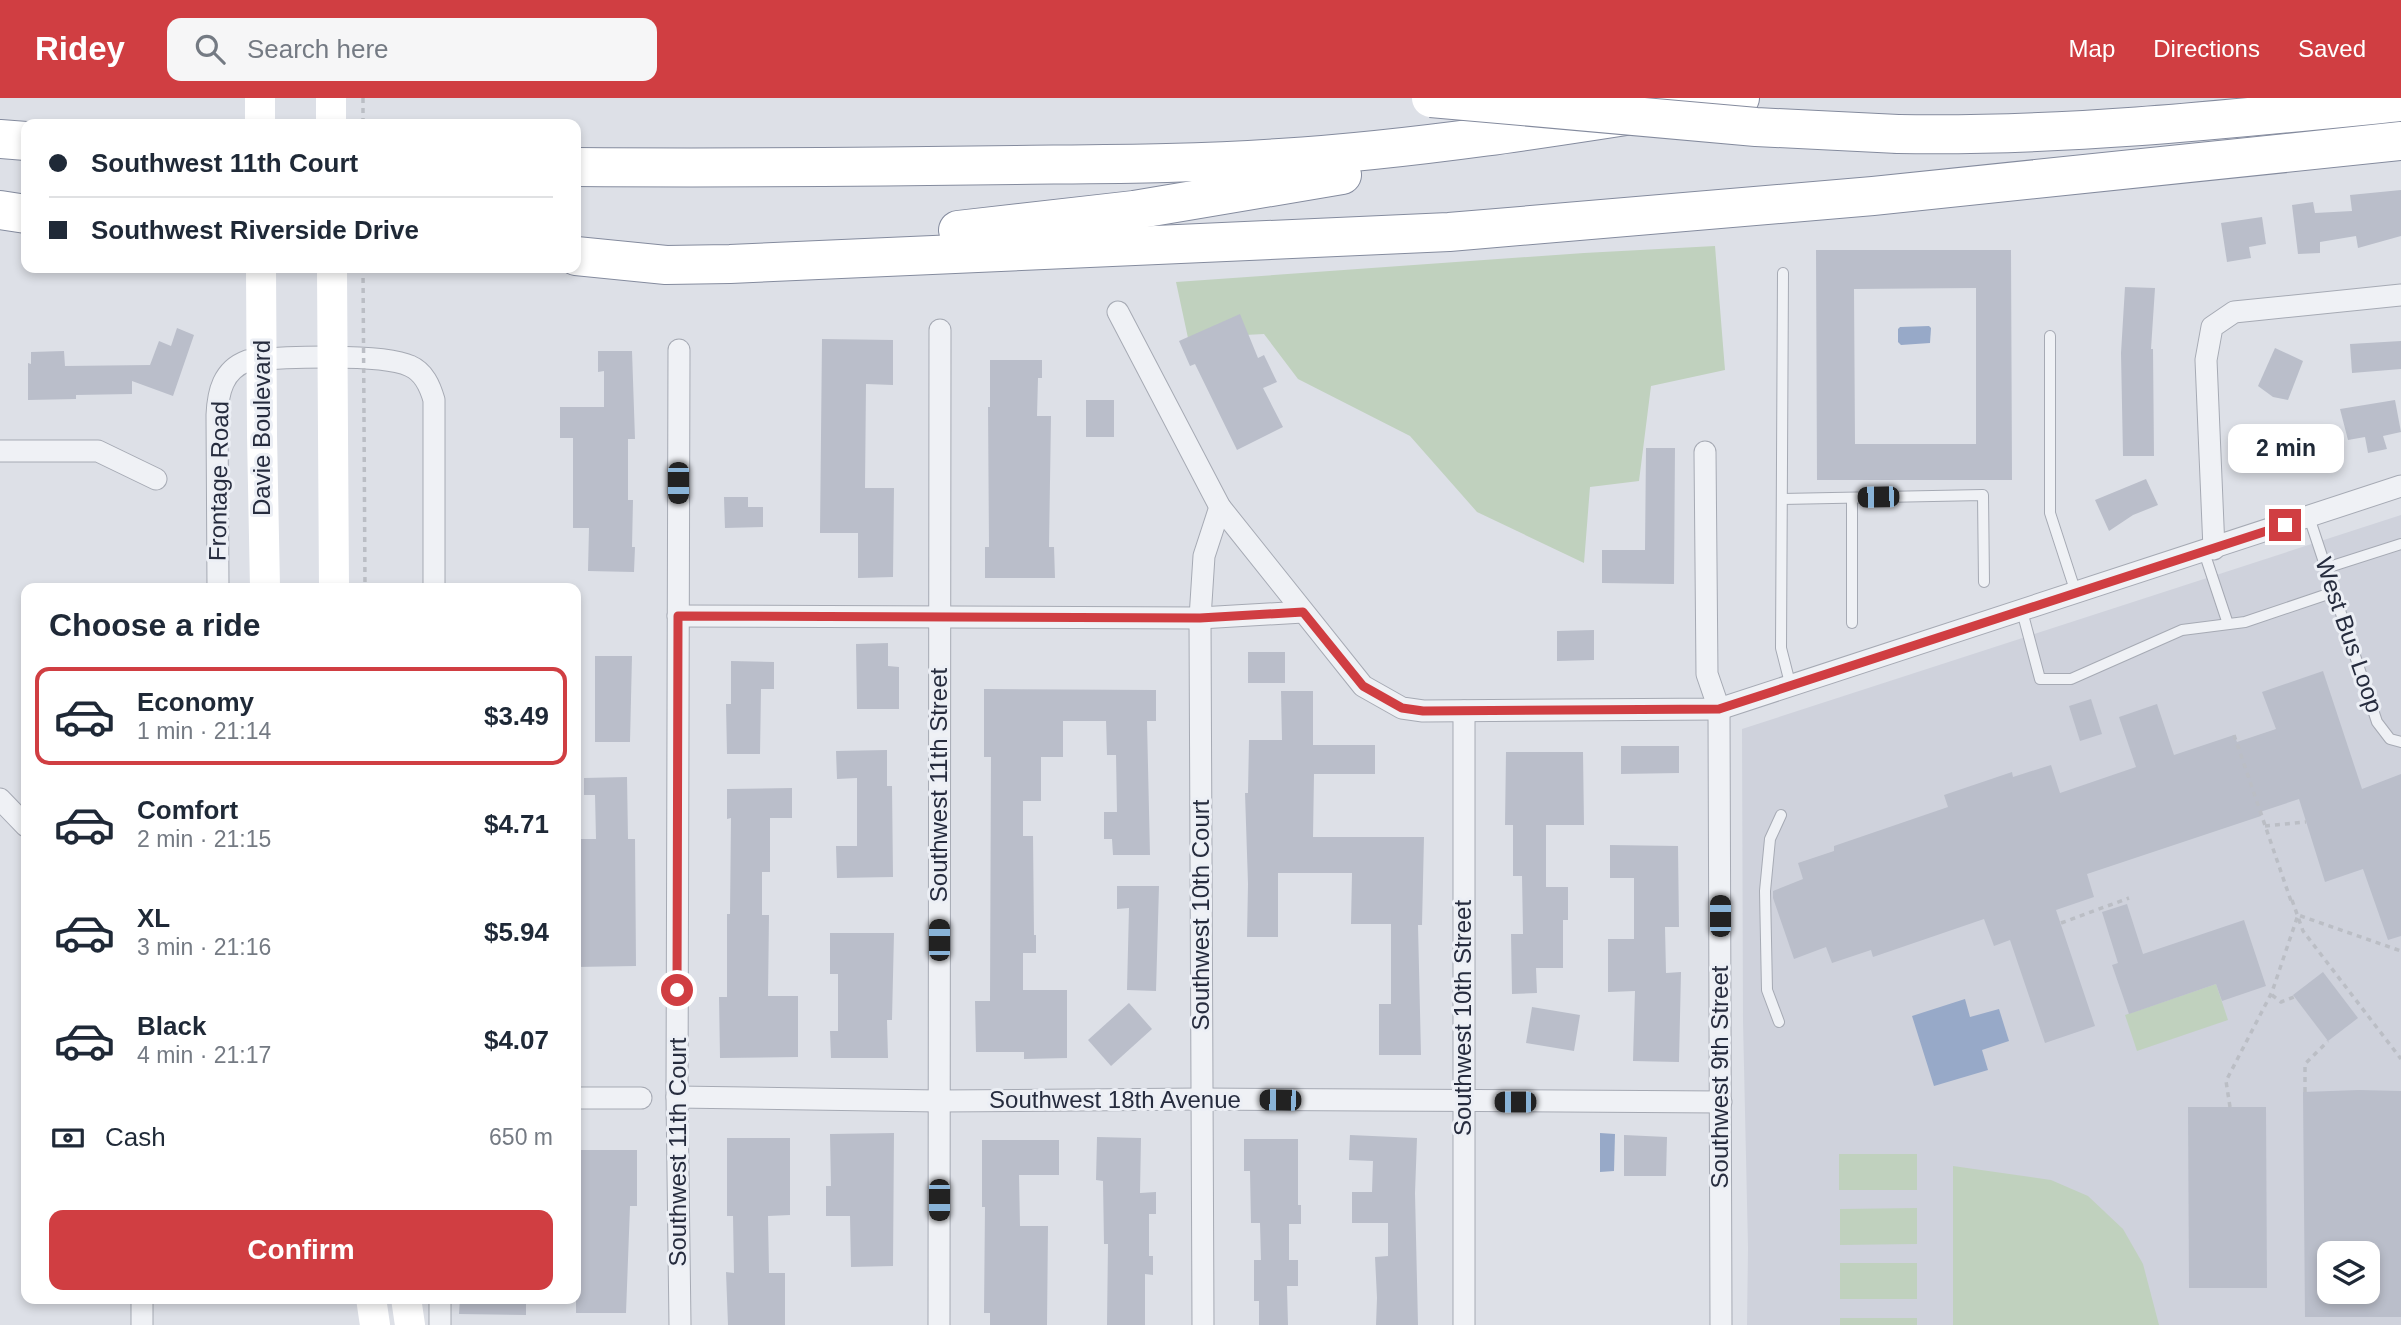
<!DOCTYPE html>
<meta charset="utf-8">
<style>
body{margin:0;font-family:Helvetica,sans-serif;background:#f6f6f7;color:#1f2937;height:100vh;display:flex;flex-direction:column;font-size:26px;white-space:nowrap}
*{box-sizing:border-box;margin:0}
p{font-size:23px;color:#747a83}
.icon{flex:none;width:38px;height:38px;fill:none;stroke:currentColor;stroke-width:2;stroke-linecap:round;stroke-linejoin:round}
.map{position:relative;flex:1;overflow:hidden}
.drawer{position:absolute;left:21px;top:485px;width:560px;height:721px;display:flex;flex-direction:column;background:#fff;border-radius:14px;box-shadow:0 4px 10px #0003}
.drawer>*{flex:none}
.top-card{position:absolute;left:21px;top:21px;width:560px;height:154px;border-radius:14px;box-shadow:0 4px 10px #0003;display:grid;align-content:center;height:154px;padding:0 28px;background:#fff}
.fabs{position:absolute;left:2317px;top:1143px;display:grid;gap:14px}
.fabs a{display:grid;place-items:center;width:63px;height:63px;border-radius:14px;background:#fff;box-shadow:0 4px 10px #0003;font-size:35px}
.end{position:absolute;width:32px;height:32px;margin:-16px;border:9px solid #d03e42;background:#fff;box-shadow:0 0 0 4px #fff}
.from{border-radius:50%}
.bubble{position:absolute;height:49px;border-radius:14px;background:#fff;box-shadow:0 4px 10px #0003;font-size:23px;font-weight:600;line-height:49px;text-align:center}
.car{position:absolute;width:21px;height:42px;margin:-21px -10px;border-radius:9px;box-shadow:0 0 5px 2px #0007;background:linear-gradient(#222 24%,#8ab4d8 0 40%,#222 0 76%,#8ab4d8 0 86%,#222 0)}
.top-card b{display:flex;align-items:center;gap:24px;height:66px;font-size:26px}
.top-card b+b{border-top:2px solid #e0e1e3}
.top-card i{width:18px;height:18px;background:#1f2937}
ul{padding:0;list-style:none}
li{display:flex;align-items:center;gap:21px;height:98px;margin:0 14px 10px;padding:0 14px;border:4px solid transparent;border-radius:14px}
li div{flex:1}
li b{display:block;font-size:26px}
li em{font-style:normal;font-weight:600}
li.on{border-color:#d03e42}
li>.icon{width:63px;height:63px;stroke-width:1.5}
h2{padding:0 28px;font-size:32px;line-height:84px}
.pay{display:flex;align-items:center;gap:18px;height:77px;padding:0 28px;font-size:26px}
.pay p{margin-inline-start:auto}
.primary-button{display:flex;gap:14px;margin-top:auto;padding:14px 28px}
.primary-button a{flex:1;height:80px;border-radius:14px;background:#d03e42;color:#fff;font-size:28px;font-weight:600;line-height:80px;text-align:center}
header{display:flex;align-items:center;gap:42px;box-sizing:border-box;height:98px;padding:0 35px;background:#d03e42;color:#fff}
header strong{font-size:33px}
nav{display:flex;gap:38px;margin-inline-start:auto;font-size:24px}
.search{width:490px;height:63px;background:#f6f6f7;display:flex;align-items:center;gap:18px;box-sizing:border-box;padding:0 24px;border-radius:14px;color:#747a83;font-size:26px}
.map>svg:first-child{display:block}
</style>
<header>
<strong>Ridey</strong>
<div class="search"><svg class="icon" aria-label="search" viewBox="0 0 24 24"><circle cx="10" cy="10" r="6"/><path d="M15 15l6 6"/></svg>Search here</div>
<nav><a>Map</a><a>Directions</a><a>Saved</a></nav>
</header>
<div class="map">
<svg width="2401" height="1227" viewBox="0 0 2401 1227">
<rect width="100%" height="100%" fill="#dde0e7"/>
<!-- built -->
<path fill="#cfd2dc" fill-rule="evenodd" d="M2401 417V1227H1747L1748 1150 1743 923 1742 631ZM2329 1155H2368V1194H2329Z"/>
<!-- green -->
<g fill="#c0d1be">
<path d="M1715 148 1725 272 1651 288 1639 383 1590 389 1584 465 1477 414 1410 338 1298 281 1264 236 1188 240 1176 184 1584 155Z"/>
<path d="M2216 886 2228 922 2137 953 2125 917Z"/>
<rect x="1839" y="1056" width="78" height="36"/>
<path d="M1953 1068 2051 1082 2088 1098 2123 1131 2143 1166 2159 1227H1953Z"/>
<path d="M1917 1110V1146L1840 1147V1111Z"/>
<rect x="1840" y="1165" width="77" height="36"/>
<rect x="1840" y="1220" width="77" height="7"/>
</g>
<!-- water -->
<g fill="#97a9c8">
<path d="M1929 228 1931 230 1930 245 1901 247 1898 244V231L1900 229Z"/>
<path d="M1965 901 1970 919 1999 911 2009 943 1982 952 1988 972 1934 988 1912 918Z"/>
<path d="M1600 1035 1615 1036 1614 1073 1600 1074Z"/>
</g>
<!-- building -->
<g fill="#babeca" fill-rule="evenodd">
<path d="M2401 92V138L2358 150 2356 138 2320 144V155L2298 156 2292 107 2313 104 2315 115 2352 113 2350 97Z"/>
<path d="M2262 119 2266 146 2249 149 2251 160 2227 164 2221 125Z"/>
<path d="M1816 152H2011L2012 382H1817ZM1976 190V346H1855L1854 191Z"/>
<path d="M2125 189 2155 190 2151 251H2153L2154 358H2123L2121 255Z"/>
<path d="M1240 216 1258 260 1264 257 1277 284 1263 290 1283 329 1237 352 1195 266 1190 268 1179 243Z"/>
<path d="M177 230 194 237 173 298 132 283V296L76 297V301L28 302V265L31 266V254L64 253 65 268 150 267 159 243 171 248Z"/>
<path d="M822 241 893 242V287L866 286 865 390H894L893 479 858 480V435H820Z"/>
<path d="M2401 243V271L2352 275 2350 246Z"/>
<path d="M2275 250 2303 263 2288 302 2273 299 2258 288Z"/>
<path d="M598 253H632L635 341H628V402H633L632 449H635L634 474 588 473 589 430H573V340H560V309H604V273L598 274Z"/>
<path d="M990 262H1042V280H1038L1037 318H1051L1049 449H1054L1055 480H985V449H989L988 309H990Z"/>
<rect x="1086" y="302" width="28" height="37"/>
<path d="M2395 302 2401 334 2383 338 2387 351 2368 355 2365 339 2348 342 2340 311Z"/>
<path d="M1646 350H1675L1674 486 1602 485V452H1645Z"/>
<path d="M2146 381 2158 407 2133 417 2109 433 2095 402Z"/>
<path d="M724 399H748V409H763V429L725 430Z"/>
<path d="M1594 532V562L1557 563V533Z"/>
<path d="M888 545V568L899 569V611H857L856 546Z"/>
<rect x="1248" y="554" width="37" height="31"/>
<path d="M595 558H632L630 644H595Z"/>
<path d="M731 563 774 564V591H761L760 656H727L726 606H731Z"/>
<path d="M2323 573 2362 691 2401 676V838L2388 842 2363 771 2325 784 2299 701 2260 714 2261 718 2087 776 2094 799 2056 812 2095 928 2045 945 2010 842 1994 848 1984 821 1873 859 1871 852 1832 865 1826 849 1794 861 1773 800V793L1803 781 1798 765 1834 753V748L1948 709 1944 697 2012 674 2013 679 2051 667 2060 695 2136 669 2119 619 2157 606 2174 657 2234 637 2237 644 2276 631 2262 594Z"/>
<path d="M984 591 1156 592V623H1147L1150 757H1113L1112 741H1104V714H1117L1116 657H1107L1106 623H1063V659H1041V703H1023V738H1033L1034 837H1036V855H1023V892H1067V960L1024 961V954H976L975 903H990L991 659H984Z"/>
<path d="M1281 593H1313V647H1375V676H1314L1313 739H1424L1422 827H1418L1421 957H1379V906H1391V826H1351L1352 775H1278V839H1247L1248 786 1245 695H1248L1249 642H1282Z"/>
<path d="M2091 601 2102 636 2080 643 2069 608Z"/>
<path d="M1621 648H1679V675L1621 676Z"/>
<path d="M887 652V688H892L893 779 837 780 836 748H857V680L837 681 836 653Z"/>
<path d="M1506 654H1583L1584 727H1546V789H1568V822H1563V870H1536L1537 895 1512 896 1511 836H1523L1522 778H1513V727H1505Z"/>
<path d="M627 679 628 741H635L636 868 576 869V741H596L595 697H584V680Z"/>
<path d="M792 690V720H770V774H762V817H769L768 898H798V959L720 960 719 899H727V816H730L731 720 727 721V691Z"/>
<path d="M1610 747 1678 748 1679 829H1665L1666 875 1681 874 1679 964 1633 963 1635 893 1608 894V841H1634V780H1610Z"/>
<path d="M1117 788H1159L1156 893 1127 892 1129 810 1117 811Z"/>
<path d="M2127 806 2143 856 2244 822 2266 888 2222 903 2216 886 2129 916 2112 867 2118 865 2102 814Z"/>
<path d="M830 835H894L892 922H887L888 960H831L830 933H838V876H830Z"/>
<path d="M2323 874 2358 920 2328 943 2293 897Z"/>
<path d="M1129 905 1152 931 1111 968 1088 942Z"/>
<path d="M1532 909 1580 917 1574 953 1526 945Z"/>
<path d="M2359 992 2401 993V1219H2305L2303 994ZM2329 1155H2368V1194H2329Z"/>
<path d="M2188 1009H2266L2267 1190H2189Z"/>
<path d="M894 1035 893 1168 851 1169 850 1118H826V1088H831L830 1036Z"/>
<path d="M1350 1037 1417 1040 1415 1095 1418 1227H1376L1377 1200 1375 1159 1388 1158V1125H1352V1094H1372L1373 1063 1349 1062Z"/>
<path d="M1624 1037 1667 1039 1666 1078H1624Z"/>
<path d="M1097 1039 1141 1040 1140 1095 1156 1094V1116H1149V1158H1153V1177L1145 1176V1227H1107L1108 1146H1104L1103 1083 1096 1082Z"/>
<path d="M727 1040H790V1117L768 1118 769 1175H785V1227H728L726 1174 734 1175 733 1118H727Z"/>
<path d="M1244 1041H1298V1107H1301V1126H1289V1162H1298V1188H1287L1288 1227H1259V1203H1254V1162H1261L1260 1125H1251L1250 1073H1244Z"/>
<path d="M982 1042H1059V1077H1019L1020 1128H1048L1047 1227H990V1215H984L985 1109H982Z"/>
<path d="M576 1052H637V1108H630L626 1215H576Z"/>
<path d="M460 1200H526V1217L459 1216Z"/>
</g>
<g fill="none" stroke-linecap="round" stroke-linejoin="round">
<!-- lane casing -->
<g stroke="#a6aab4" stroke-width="12">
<g id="lane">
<path d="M1783 175 1781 550 1791 589"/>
<path d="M2050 238V415L2076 495"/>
<path d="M1852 400V525"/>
<path d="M1782 401 1983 397 1984 484"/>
<path d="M2309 419 2377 624 2390 641 2401 644"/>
<path d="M2204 454 2228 526"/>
<path d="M2326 470 2401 446"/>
<path d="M2022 513 2040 581H2071L2182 532 2245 524 2334 494"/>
<path d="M1779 924 1767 892 1765 793 1770 741 1781 717"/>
</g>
</g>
<!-- street casing -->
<g stroke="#a6aab4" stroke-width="23">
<g id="street">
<path d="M1118 214 1220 409 1363 588 1402 610 1423 613 1719 611 2401 388"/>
<path d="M679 252 677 999 680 1227"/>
<path d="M0 353H98L156 381"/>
<path d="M1705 354 1707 576 1719 611 1721 1227"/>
<path d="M2214 451 2206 262 2212 229 2234 214 2401 197"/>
<path d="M218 490 217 317C218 294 223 272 247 263 279 259 383 255 410 268 424 274 430 288 434 302V490"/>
<path d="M678 518 1200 520 1303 514"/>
<path d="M0 701 26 728"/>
<path d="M677 999 938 1003 1202 1001 1721 1004"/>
<path d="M576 1000H641"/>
<path d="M440 1200V1227"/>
<path d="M142 1227V1200"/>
<path d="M939 1227 940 232"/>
<path d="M1203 1227 1200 520 1204 458 1220 409"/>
<path d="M1464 1227V613"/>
</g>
</g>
<!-- highway casing -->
<g stroke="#848b9e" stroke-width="40">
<g id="highway">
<path d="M1898 36C2066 39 2233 21 2401 4"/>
<path d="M0 41 26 43"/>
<path d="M576 69C723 70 869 69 1016 67 1104 66 1192 66 1280 60 1434 50 1587 24 1740 0"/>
<path d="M0 112 26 116"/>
<path d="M958 132 1134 112 1342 77"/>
<path d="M576 158 666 167 730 166 1449 134 1873 98 2401 43"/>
</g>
</g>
<!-- path -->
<g stroke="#bbbec5" stroke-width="3.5" stroke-dasharray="5 5" stroke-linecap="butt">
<path d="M363 0V26"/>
<path d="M364 319 365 490"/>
<path d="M2234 637 2291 803"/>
<path d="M2265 728 2306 724"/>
<path d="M2292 802 2303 833 2401 961"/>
<path d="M2061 825 2129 800"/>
<path d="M2272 897 2281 904 2294 899"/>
<path d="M2305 994V966L2328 943"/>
<path d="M2230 1009 2226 983 2272 894 2298 817 2401 853"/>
</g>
<!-- lane -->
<use href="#lane" stroke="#eff1f5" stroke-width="10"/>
<!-- street -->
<use href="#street" stroke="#eff1f5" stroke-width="21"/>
<!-- secondary -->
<g stroke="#fff" stroke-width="30">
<path d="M260 0V26"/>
<path d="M331 0V26"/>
<path d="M262 337 265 490"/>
<path d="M333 337 334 490"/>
<path d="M371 1200 375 1227"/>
<path d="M406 1200 410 1227"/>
</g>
<!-- highway -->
<use href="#highway" stroke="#fff" stroke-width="38"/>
<!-- highway-bridge casing -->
<g stroke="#848b9e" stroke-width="40" stroke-linecap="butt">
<path id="highway-bridge" d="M1431 0 1756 29 1898 36"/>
</g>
<!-- path-bridge -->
<path stroke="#bbbec5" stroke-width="3.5" stroke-dasharray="5 5" stroke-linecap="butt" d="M363 170 364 319"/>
<!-- secondary-bridge -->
<g stroke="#fff" stroke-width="30">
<path d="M261 170 262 337"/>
<path d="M332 170 333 337"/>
</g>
<!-- highway-bridge -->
<use href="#highway-bridge" stroke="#fff" stroke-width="38"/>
</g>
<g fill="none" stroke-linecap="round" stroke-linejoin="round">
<!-- route -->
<path stroke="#d03e42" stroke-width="9" d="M677 892 678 518 1200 520 1303 514 1363 588 1402 610 1423 613 1719 611 2285 427"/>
</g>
<g text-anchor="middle" stroke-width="6" stroke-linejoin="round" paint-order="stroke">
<!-- street labels -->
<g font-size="24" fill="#262c3e" stroke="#eceff5">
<text transform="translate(262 330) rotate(-90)" y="8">Davie Boulevard</text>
<text transform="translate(219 383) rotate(-89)" y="8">Frontage Road</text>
<text transform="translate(2349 537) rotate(71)" y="8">West Bus Loop</text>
<text transform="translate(939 687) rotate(-90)" y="8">Southwest 11th Street</text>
<text transform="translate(1201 817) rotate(-90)" y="8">Southwest 10th Court</text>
<text transform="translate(1463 920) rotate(-90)" y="8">Southwest 10th Street</text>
<text transform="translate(1720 979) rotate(-90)" y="8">Southwest 9th Street</text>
<text x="1115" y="1010">Southwest 18th Avenue</text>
<text transform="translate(678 1054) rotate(-90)" y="8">Southwest 11th Court</text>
</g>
</g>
</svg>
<div class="fabs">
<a><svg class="icon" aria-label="layers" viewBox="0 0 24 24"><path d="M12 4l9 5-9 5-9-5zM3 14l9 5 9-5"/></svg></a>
</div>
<i class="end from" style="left:677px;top:892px"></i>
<i class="end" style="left:2285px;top:427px"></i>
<div class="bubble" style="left:2228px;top:326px;width:116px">2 min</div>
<i class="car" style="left:678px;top:385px;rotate:180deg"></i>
<i class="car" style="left:1878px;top:399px;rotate:269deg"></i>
<i class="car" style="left:1720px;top:818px;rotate:0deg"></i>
<i class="car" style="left:939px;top:842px;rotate:0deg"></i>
<i class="car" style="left:1280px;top:1002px;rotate:271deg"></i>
<i class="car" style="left:1515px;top:1004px;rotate:270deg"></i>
<i class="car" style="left:939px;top:1102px;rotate:180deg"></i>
<div class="top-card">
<b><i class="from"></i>Southwest 11th Court</b>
<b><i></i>Southwest Riverside Drive</b>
</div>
<section class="drawer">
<h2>Choose a ride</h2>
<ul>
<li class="on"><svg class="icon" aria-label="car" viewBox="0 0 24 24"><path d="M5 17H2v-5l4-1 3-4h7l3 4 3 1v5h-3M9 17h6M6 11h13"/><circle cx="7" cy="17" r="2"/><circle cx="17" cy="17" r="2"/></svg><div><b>Economy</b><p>1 min · 21:14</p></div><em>$3.49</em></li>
<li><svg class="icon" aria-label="car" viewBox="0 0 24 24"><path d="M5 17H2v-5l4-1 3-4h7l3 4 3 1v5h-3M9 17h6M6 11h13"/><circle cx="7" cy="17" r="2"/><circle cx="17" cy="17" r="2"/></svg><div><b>Comfort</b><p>2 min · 21:15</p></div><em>$4.71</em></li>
<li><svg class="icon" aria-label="car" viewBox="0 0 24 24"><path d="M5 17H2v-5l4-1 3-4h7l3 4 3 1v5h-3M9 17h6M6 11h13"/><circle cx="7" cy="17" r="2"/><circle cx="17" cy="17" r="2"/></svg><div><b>XL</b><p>3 min · 21:16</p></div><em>$5.94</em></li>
<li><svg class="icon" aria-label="car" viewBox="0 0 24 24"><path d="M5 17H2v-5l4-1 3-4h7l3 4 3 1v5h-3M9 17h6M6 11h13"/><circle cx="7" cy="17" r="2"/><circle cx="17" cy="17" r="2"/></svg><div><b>Black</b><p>4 min · 21:17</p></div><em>$4.07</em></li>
</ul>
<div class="pay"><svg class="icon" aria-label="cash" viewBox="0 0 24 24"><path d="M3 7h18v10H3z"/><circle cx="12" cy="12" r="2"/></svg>Cash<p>650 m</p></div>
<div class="primary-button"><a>Confirm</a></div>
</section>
</div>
